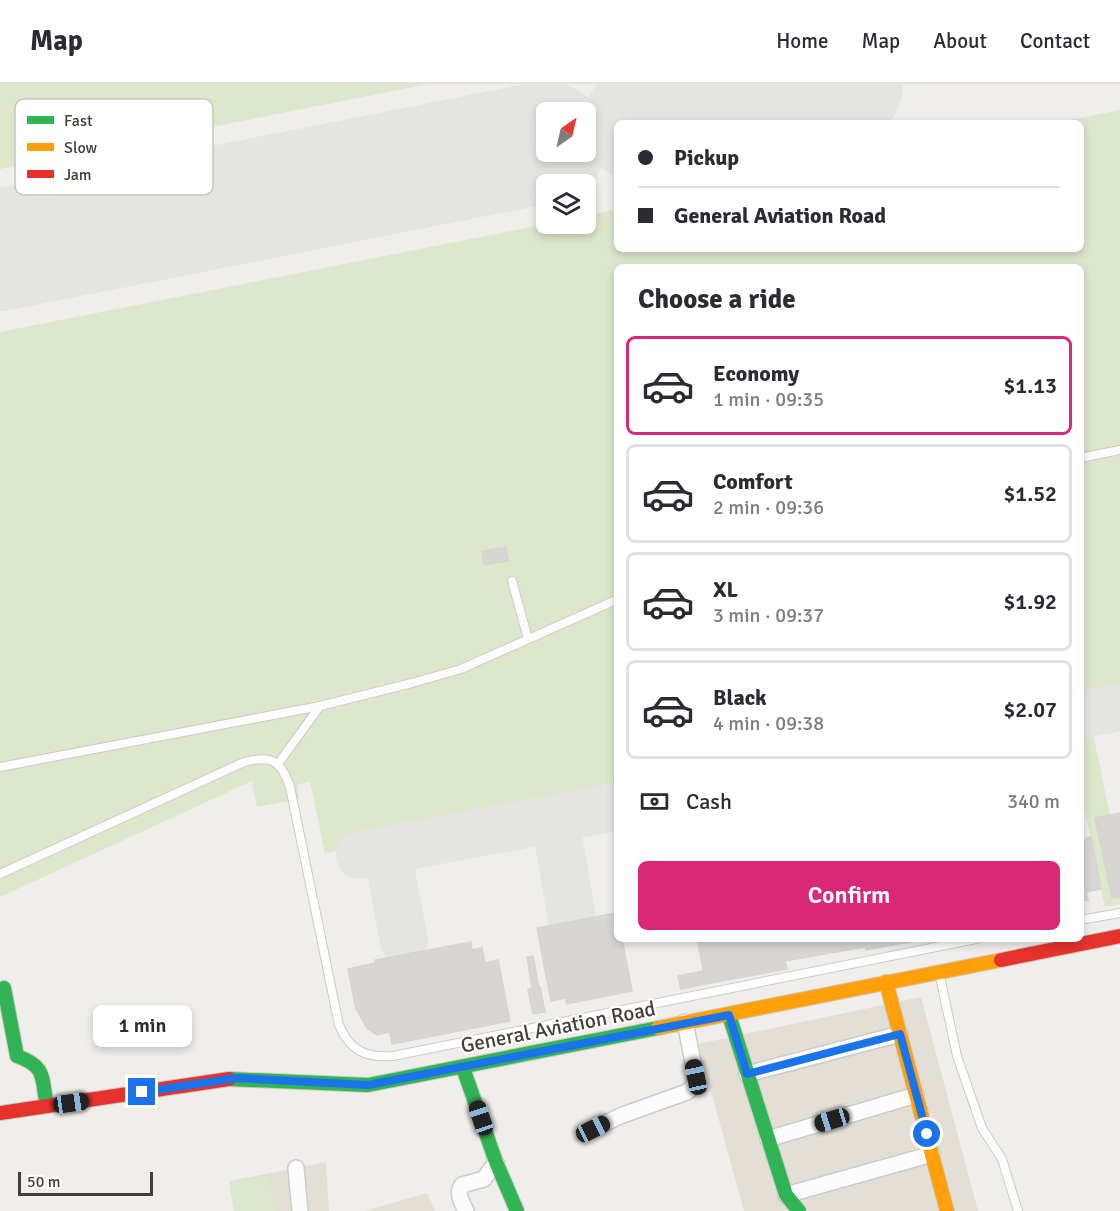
<!DOCTYPE html>
<meta charset="utf-8">
<style>
body{margin:0;font-family:Signika,sans-serif;background:#f2f2f3;color:#2b2b33;height:100vh;display:flex;flex-direction:column;font-size:22px;white-space:nowrap}
*{box-sizing:border-box;margin:0}
p{font-size:20px;color:#7c7c81}
.icon{flex:none;width:33px;height:33px;fill:none;stroke:currentColor;stroke-width:2;stroke-linecap:round;stroke-linejoin:round}
.map{position:relative;flex:1;overflow:hidden}
.sheet{position:absolute;left:614px;top:180px;width:470px;height:678px;display:flex;flex-direction:column;background:#fff;border-radius:9px;box-shadow:0 3px 9px #0003}
.sheet>*{flex:none}
.top-card{position:absolute;left:614px;top:36px;width:470px;height:132px;border-radius:9px;box-shadow:0 3px 9px #0003;display:grid;align-content:center;height:132px;padding:0 24px;background:#fff}
.needle{width:39px;rotate:34deg}
.controls{position:absolute;left:536px;top:18px;display:grid;gap:12px}
.controls a{display:grid;place-items:center;width:60px;height:60px;border-radius:9px;background:#fff;box-shadow:0 3px 9px #0003;font-size:30px}
.scale{position:absolute;left:18px;bottom:15px;width:135px;box-sizing:border-box;padding-left:6px;border:3px solid #443f36;border-top:0;font-size:16px;line-height:21px;white-space:nowrap;color:#443f36;-webkit-text-stroke:4px #fff;paint-order:stroke}
.end{position:absolute;width:27px;height:27px;margin:-14px;border:8px solid #1a73e8;background:#fff;box-shadow:0 0 0 3px #fff}
.from{border-radius:50%}
.bubble{position:absolute;height:42px;border-radius:9px;background:#fff;box-shadow:0 3px 9px #0003;font-size:20px;font-weight:600;line-height:42px;text-align:center}
.car{position:absolute;width:18px;height:36px;margin:-18px -9px;border-radius:8px;box-shadow:0 0 4px 2px #0007;background:linear-gradient(#222 24%,#8ab4d8 0 40%,#222 0 76%,#8ab4d8 0 86%,#222 0)}
.top-card b{display:flex;align-items:center;gap:21px;height:57px;font-size:22px}
.top-card b+b{border-top:2px solid #e1e1e2}
.top-card i{width:15px;height:15px;background:#2b2b33}
ul{padding:0;list-style:none}
li{display:flex;align-items:center;gap:18px;height:99px;margin:0 12px 9px;padding:0 12px;border:3px solid #e1e1e2;border-radius:9px}
li div{flex:1}
li b{display:block;font-size:22px}
li em{font-style:normal;font-weight:600}
li.selected{border-color:#db2777}
li>.icon{width:54px;height:54px;stroke-width:1.5}
h2{padding:0 24px;font-size:27px;line-height:72px}
.pay{display:flex;align-items:center;gap:15px;height:66px;padding:0 24px;font-size:22px}
.pay p{margin-inline-start:auto}
.cta{display:flex;gap:12px;margin-top:auto;padding:12px 24px}
.cta a{flex:1;height:69px;border-radius:9px;background:#db2777;color:#fff;font-size:24px;font-weight:600;line-height:69px;text-align:center}
header{display:flex;align-items:center;gap:36px;box-sizing:border-box;height:84px;padding:0 30px;background:#fff;border-bottom:2px solid #e1e1e2}
header strong{font-size:28px}
nav{display:flex;gap:33px;margin-inline-start:auto;font-size:21px}
.map>svg:first-child{display:block}
</style>
<header>
<strong>Map</strong>
<nav><a>Home</a><a>Map</a><a>About</a><a>Contact</a></nav>
</header>
<div class="map">
<svg width="1120" height="1127" viewBox="0 0 1120 1127">
<rect width="100%" height="100%" fill="#efeeea"/>
<!-- residential -->
<g fill="#e3dfd7">
<path d="M921 913 978 1127H744L698 960Z"/>
<path d="M326 1078 329 1127H234L230 1097Z"/>
<path d="M427 1109 435 1127H365Z"/>
</g>
<!-- green -->
<g fill="#dce7cc">
<path d="M0 0H428L0 85Z"/>
<path d="M1120 26V615L1080 623V183H616V713L325 769 310 697 297 701 299 715 257 723 252 697 0 813V248L547 140H585V132L616 126V165H1080V39H1055Z"/>
<path d="M1093 650 1110 731 1095 735 1112 814 1120 813V820L1105 823 1080 702V652Z"/>
<path d="M269 1092 275 1127H234L229 1098Z"/>
</g>
<g fill="none" stroke-linecap="round" stroke-linejoin="round">
<!-- taxiway -->
<g stroke="#e4e4e1" stroke-width="48">
<path d="M1080 631 1120 623"/>
<path d="M555 735 572 835"/>
<path d="M387 767 404 857"/>
<path d="M360 771 616 723"/>
</g>
<!-- runway -->
<g stroke="#e4e4e1" stroke-width="122">
<path d="M644 39 842 0"/>
<path d="M0 166 546 58"/>
</g>
</g>
<!-- building -->
<g fill="#d8d6d2" stroke="#d7d5d0" stroke-width="1.5">
<path d="M506 463 509 477 484 481 482 467Z"/>
<path d="M1120 729V813L1112 814 1095 734Z"/>
<path d="M1091 753 1101 805 1086 808 1088 816 1080 817V756Z"/>
<path d="M616 829V855H622L632 907 567 920 565 914 551 917 537 844Z"/>
<path d="M697 855H864L865 863 785 877 787 885 706 900Z"/>
<path d="M864 855H926L866 866Z"/>
<path d="M471 858 472 866 482 864 485 879 498 876 510 937 392 960 375 876Z"/>
<path d="M533 872 539 904H532L527 873Z"/>
<path d="M375 879 389 948 377 951 367 944 356 925 348 885Z"/>
<path d="M703 887 706 900 681 905 678 892Z"/>
<path d="M540 903 545 928 533 930 528 905Z"/>
</g>
<g fill="none" stroke-linecap="round" stroke-linejoin="round">
<!-- lane casing -->
<g stroke="#cdcbc7" stroke-width="10">
<g id="lane">
<path d="M1080 374 1120 366"/>
<path d="M512 497 528 555"/>
<path d="M278 680 320 622"/>
<path d="M0 683 320 622 412 599 461 585 616 516"/>
<path d="M0 790 244 678C271 671 281 676 290 703L339 941C350 967 366 974 393 972L976 855"/>
<path d="M1080 836 1120 829"/>
<path d="M939 888 957 972 982 1044 1002 1075 1018 1127"/>
</g>
</g>
<!-- street casing -->
<g stroke="#cdcbc7" stroke-width="18">
<g id="street">
<path d="M747 990 900 950"/>
<path d="M593 1045 620 1032 687 1008 694 1002 696 993 685 938"/>
<path d="M768 1055 916 1011"/>
<path d="M296 1084 300 1127"/>
<path d="M786 1111 932 1070"/>
<path d="M466 1127C462 1118 456 1110 462 1101L484 1095 496 1078"/>
</g>
</g>
<!-- fast casing -->
<g stroke="#cdcac1" stroke-width="16">
<g id="fast">
<path d="M4 904 17 972C47 983 41 993 47 1022"/>
<path d="M729 931 786 1111 799 1127"/>
<path d="M463 984 496 1078 517 1127"/>
<path d="M229 995 368 1001 658 944"/>
</g>
</g>
<!-- slow casing -->
<g stroke="#cdcac1" stroke-width="16">
<g id="slow">
<path d="M886 898 947 1127"/>
<path d="M658 944 1001 876"/>
</g>
</g>
<!-- jam casing -->
<g stroke="#cdcac1" stroke-width="16">
<g id="jam">
<path d="M1001 876 1120 852"/>
<path d="M0 1029 229 995"/>
</g>
</g>
<!-- lane -->
<use href="#lane" stroke="#fdfcfc" stroke-width="8"/>
<!-- street -->
<use href="#street" stroke="#fdfcfc" stroke-width="15"/>
<!-- fast -->
<use href="#fast" stroke="#30b455" stroke-width="14"/>
<!-- slow -->
<use href="#slow" stroke="#ff9f0a" stroke-width="14"/>
<!-- jam -->
<use href="#jam" stroke="#e5322d" stroke-width="14"/>
</g>
<g fill="none" stroke-linecap="round" stroke-linejoin="round">
<!-- route -->
<path stroke="#1a73e8" stroke-width="8" d="M142 1008 237 994 368 1001 729 931 747 990 900 950 927 1050"/>
</g>
<g text-anchor="middle" stroke-width="4.5" stroke-linejoin="round" paint-order="stroke">
<!-- street labels -->
<g font-size="21" fill="#443f36" stroke="#fff">
<text transform="translate(558 943) rotate(-11)" y="7">General Aviation Road</text>
</g>
</g>
<!-- legend -->
<rect x="15" y="15" width="198" height="96" rx="9" fill="#fff" stroke="#c7c5c3" stroke-width="1.5"/>
<rect x="27" y="32" width="27" height="8" fill="#30b455"/>
<rect x="27" y="59" width="27" height="8" fill="#ff9f0a"/>
<rect x="27" y="86" width="27" height="8" fill="#e5322d"/>
<g font-size="16" fill="#443f36">
<text x="64" y="42">Fast</text>
<text x="64" y="69">Slow</text>
<text x="64" y="96">Jam</text>
</g>
</svg>
<div class="controls">
<a><svg class="needle" viewBox="-14 -14 28 28"><path d="M0-13l5 13h-10z" fill="#e53935"/><path d="M0 13l5-13h-10z" fill="#7c7c81"/></svg></a>
<a><svg class="icon" aria-label="layers" viewBox="0 0 24 24"><path d="M12 4l9 5-9 5-9-5zM3 14l9 5 9-5"/></svg></a>
</div>
<div class="scale">50 m</div>
<i class="end from" style="left:927px;top:1050px"></i>
<i class="end" style="left:142px;top:1008px"></i>
<div class="bubble" style="left:93px;top:921px;width:99px">1 min</div>
<i class="car" style="left:696px;top:993px;rotate:348deg"></i>
<i class="car" style="left:71px;top:1019px;rotate:82deg"></i>
<i class="car" style="left:481px;top:1034px;rotate:341deg"></i>
<i class="car" style="left:832px;top:1036px;rotate:253deg"></i>
<i class="car" style="left:593px;top:1045px;rotate:63deg"></i>
<div class="top-card">
<b><i class="from"></i>Pickup</b>
<b><i></i>General Aviation Road</b>
</div>
<section class="sheet">
<h2>Choose a ride</h2>
<ul>
<li class="selected"><svg class="icon" aria-label="car" viewBox="0 0 24 24"><path d="M5 17H2v-5l4-1 3-4h7l3 4 3 1v5h-3M9 17h6M6 11h13"/><circle cx="7" cy="17" r="2"/><circle cx="17" cy="17" r="2"/></svg><div><b>Economy</b><p>1 min · 09:35</p></div><em>$1.13</em></li>
<li><svg class="icon" aria-label="car" viewBox="0 0 24 24"><path d="M5 17H2v-5l4-1 3-4h7l3 4 3 1v5h-3M9 17h6M6 11h13"/><circle cx="7" cy="17" r="2"/><circle cx="17" cy="17" r="2"/></svg><div><b>Comfort</b><p>2 min · 09:36</p></div><em>$1.52</em></li>
<li><svg class="icon" aria-label="car" viewBox="0 0 24 24"><path d="M5 17H2v-5l4-1 3-4h7l3 4 3 1v5h-3M9 17h6M6 11h13"/><circle cx="7" cy="17" r="2"/><circle cx="17" cy="17" r="2"/></svg><div><b>XL</b><p>3 min · 09:37</p></div><em>$1.92</em></li>
<li><svg class="icon" aria-label="car" viewBox="0 0 24 24"><path d="M5 17H2v-5l4-1 3-4h7l3 4 3 1v5h-3M9 17h6M6 11h13"/><circle cx="7" cy="17" r="2"/><circle cx="17" cy="17" r="2"/></svg><div><b>Black</b><p>4 min · 09:38</p></div><em>$2.07</em></li>
</ul>
<div class="pay"><svg class="icon" aria-label="cash" viewBox="0 0 24 24"><path d="M3 7h18v10H3z"/><circle cx="12" cy="12" r="2"/></svg>Cash<p>340 m</p></div>
<div class="cta"><a>Confirm</a></div>
</section>
</div>
